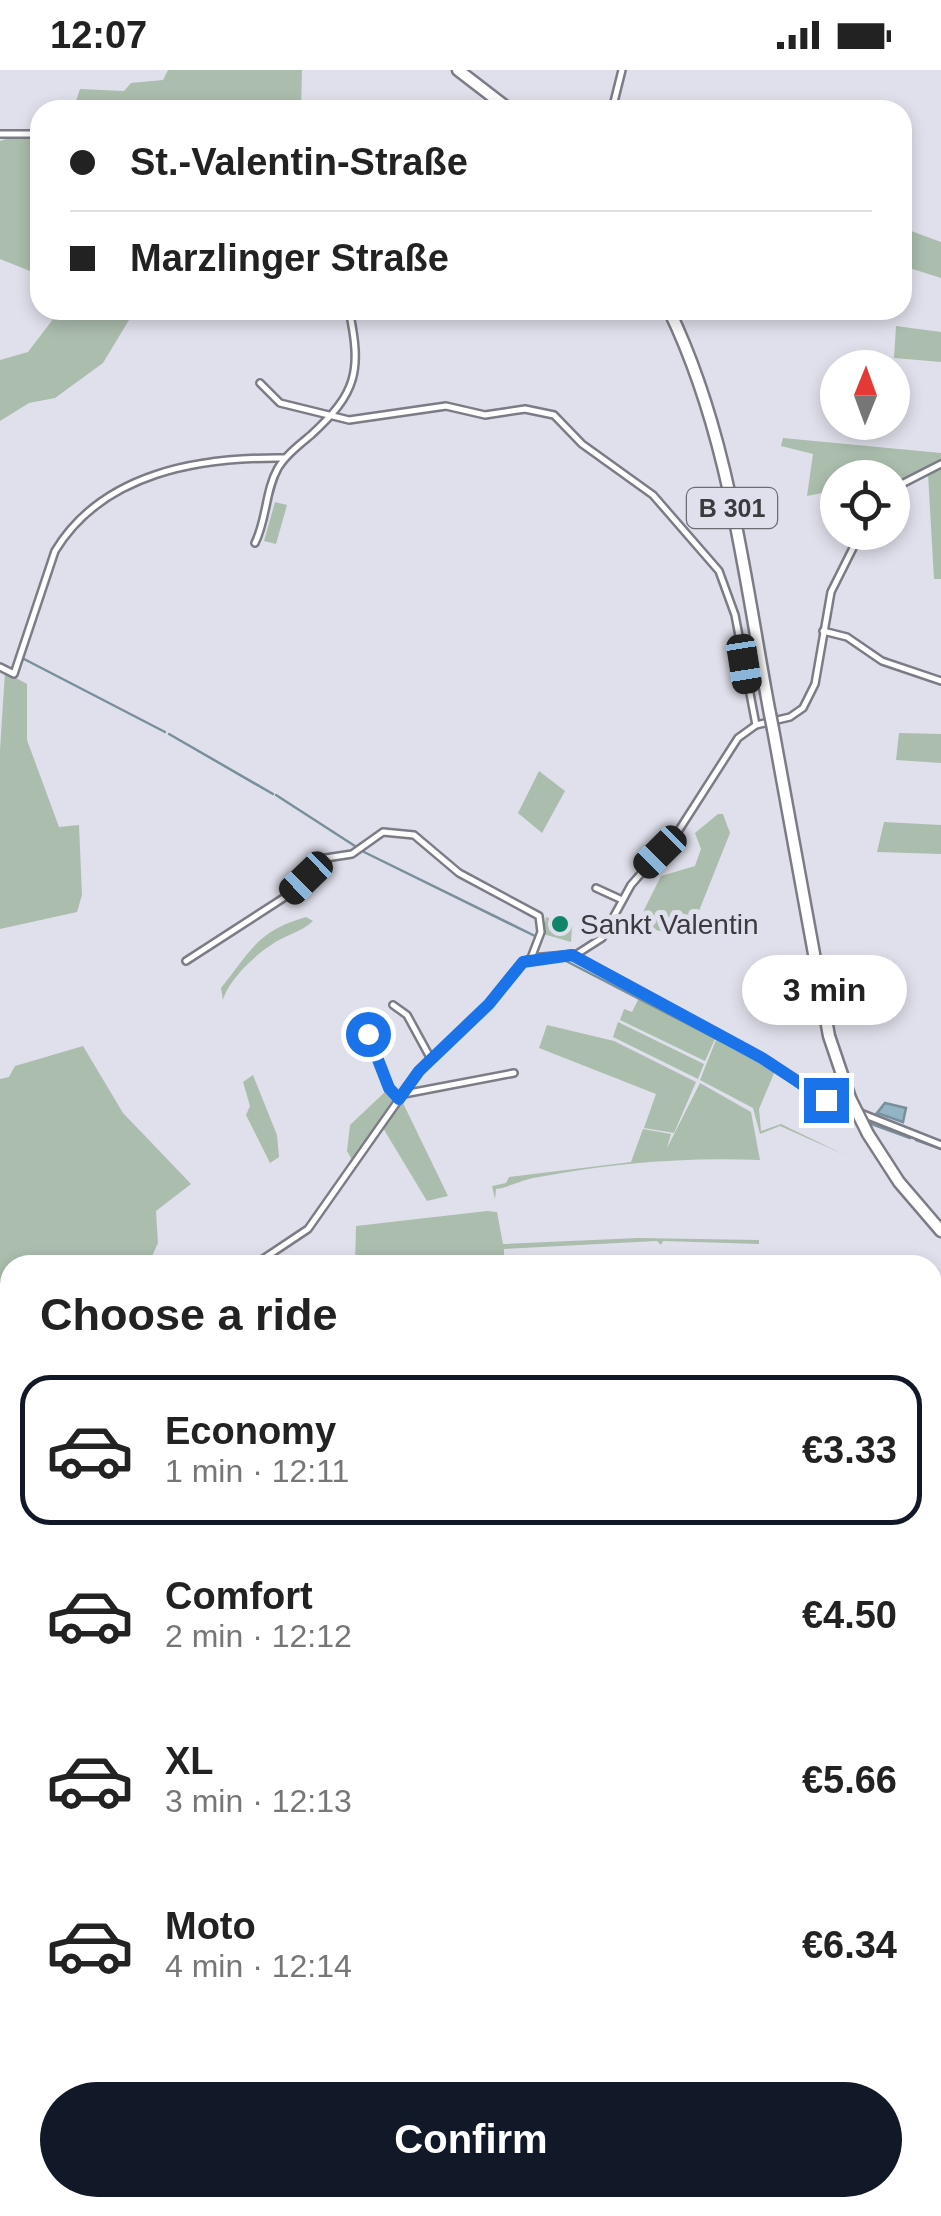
<!DOCTYPE html>
<meta charset="utf-8">
<style>
body{margin:0;font-family:Helvetica,sans-serif;background:#f6f6f6;color:#222;height:100vh;display:flex;flex-direction:column;font-size:38px;white-space:nowrap}
*{box-sizing:border-box;margin:0}
p{font-size:32px;color:#767676}
.icon{flex:none;width:55px;height:55px;fill:none;stroke:currentColor;stroke-width:2;stroke-linecap:round;stroke-linejoin:round}
.map{position:relative;flex:1;overflow:hidden}
.sheet{position:absolute;left:0px;top:1185px;width:942px;height:962px;display:flex;flex-direction:column;background:#fff;border-radius:30px 30px 0 0;box-shadow:0 5px 15px #0003}
.sheet>*{flex:none}
.banner{position:absolute;left:30px;top:30px;width:882px;height:220px;border-radius:30px;box-shadow:0 5px 15px #0003;display:grid;align-content:center;height:220px;padding:0 40px;background:#fff}
.needle{width:65px;rotate:1deg}
.tools{position:absolute;left:820px;top:280px;display:grid;gap:20px}
.tools a{display:grid;place-items:center;width:90px;height:90px;border-radius:50%;background:#fff;box-shadow:0 5px 15px #0003;font-size:50px}
.end{position:absolute;width:45px;height:45px;margin:-22px;border:12px solid #1a73e8;background:#fff;box-shadow:0 0 0 5px #fff}
.from{border-radius:50%}
.bubble{position:absolute;height:70px;border-radius:35px;background:#fff;box-shadow:0 5px 15px #0003;font-size:32px;font-weight:700;line-height:70px;text-align:center}
.car{position:absolute;width:30px;height:60px;margin:-30px -15px;border-radius:12px;box-shadow:0 0 8px 2px #0007;background:linear-gradient(#222 24%,#8ab4d8 0 40%,#222 0 76%,#8ab4d8 0 86%,#222 0)}
.banner b{display:flex;align-items:center;gap:35px;height:95px;font-size:38px}
.banner b+b{border-top:2px solid #e0e0e0}
.banner i{width:25px;height:25px;background:#222}
ul{padding:0;list-style:none}
li{display:flex;align-items:center;gap:30px;height:150px;margin:0 20px 15px;padding:0 20px;border:5px solid transparent;border-radius:30px}
li div{flex:1}
li b{display:block;font-size:38px}
li em{font-style:normal;font-weight:700}
li.on{border-color:#111827}
li>.icon{width:90px;height:90px;stroke-width:1.5}
h2{padding:0 40px;font-size:45px;line-height:120px}
.action{display:flex;gap:20px;margin-top:auto;padding:20px 40px}
.action a{flex:1;height:115px;border-radius:60px;background:#111827;color:#fff;font-size:40px;font-weight:700;line-height:115px;text-align:center}
.status{display:flex;justify-content:space-between;align-items:center;height:70px;padding:0 50px;background:#fff;direction:ltr}
.status svg{height:28px;fill:currentColor}
.map>svg:first-child{display:block}
</style>
<div class="status"><b>12:07</b><svg viewBox="0 0 49 12"><path d="M0 12V9h3v3zM5 12V6h3v6zM10 12V3h3v9zM15 12V0h3v12zM26 1h20v11H26zM47 4h2v5h-2z"/></svg></div>
<div class="map">
<svg width="941" height="2146" viewBox="0 0 941 2146">
<rect width="100%" height="100%" fill="#e0e0ec"/>
<!-- green -->
<g fill="#abbdad">
<path d="M168 0H302L301 40H73L80 19 124 21 131 13 163 10Z"/>
<path d="M22 64 40 67V205L0 189V71Z"/>
<path d="M903 158 941 172V208L903 196Z"/>
<path d="M60 240H135L103 293 55 328 29 333 0 351V290L28 282Z"/>
<path d="M896 256 941 262V292L894 288Z"/>
<path d="M783 368 941 383V393L893 419 892 408H838L837 420 807 426 813 384 781 376Z"/>
<path d="M941 396V509H934L928 404Z"/>
<path d="M275 432 287 435 276 474 264 471Z"/>
<path d="M5 602 27 614V670L59 757 79 755 82 825 77 842 0 859V680Z"/>
<path d="M899 663 941 664V693L896 690Z"/>
<path d="M539 701 565 721 542 763 518 743Z"/>
<path d="M718 744H723L730 763 691 861C672 865 655 862 638 852L661 806 695 796 701 779 695 763Z"/>
<path d="M884 752 941 755V784L877 782Z"/>
<path d="M306 847 313 851C302 862 283 866 271 875 254 886 228 911 223 930L221 918C251 881 257 861 306 847Z"/>
<path d="M546 847 572 856 571 872 543 864Z"/>
<path d="M639 928 715 969 705 991 620 950 624 939 632 942Z"/>
<path d="M618 952 704 994 698 1009 613 967Z"/>
<path d="M547 955 614 971 696 1012 674 1063 644 1058 656 1024 539 978Z"/>
<path d="M716 970 775 1001 759 1039 761 1061 781 1054 845 1085 780 1056 760 1064 753 1038 700 1010Z"/>
<path d="M83 976 123 1043 191 1114 156 1141 158 1173 148 1195H10V1360L0 1358V1009L9 1007 15 996Z"/>
<path d="M253 1005 277 1065 279 1087 270 1093 246 1045 250 1036 243 1012Z"/>
<path d="M700 1013 751 1042 760 1090C684 1087 614 1093 539 1107 523 1109 510 1117 496 1119L495 1129 492 1116 506 1113 509 1107 631 1092 643 1059 671 1064 667 1078Z"/>
<path d="M387 1020 396 1030 352 1090 347 1081 350 1055Z"/>
<path d="M401 1031 403 1033 448 1126 427 1131 383 1058Z"/>
<path d="M487 1141 497 1142 503 1174 638 1168 759 1170V1174L663 1171 661 1175 657 1171 504 1179V1195H355L356 1156Z"/>
<path d="M941 1548V1631L933 1633 932 1555Z"/>
<path d="M932 1891H941V1936L933 1939Z"/>
<path d="M941 1939V2121L933 2117 932 1942Z"/>
<path d="M81 2138H485L481 2146H72Z"/>
<path d="M495 2138H647L645 2146H490Z"/>
<path d="M671 2138H870L888 2146H669Z"/>
</g>
<!-- water -->
<g fill="#93b4c4" stroke="#788f9c" stroke-width="2.5">
<path d="M885 1033 906 1038 903 1052 877 1043Z"/>
<path d="M933 2124 941 2129V2146H888L870 2138H932Z"/>
</g>
<g fill="none" stroke-linecap="round" stroke-linejoin="round">
<!-- stream -->
<g stroke="#788f9c" stroke-width="2.5">
<path d="M24 589 165 662"/>
<path d="M169 664 273 724"/>
<path d="M276 725 358 778"/>
<path d="M364 782 537 867"/>
<path d="M566 891 771 997 814 1029 854 1047"/>
<path d="M866 1052 910 1068"/>
<path d="M916 1070 941 1079"/>
</g>
<!-- minor casing -->
<g stroke="#7c7c86" stroke-width="10">
<g id="minor">
<path d="M612 40 622 0"/>
<path d="M0 64H40"/>
<path d="M260 313 280 333 349 350 446 336 485 345 525 339 554 345 582 374 653 425 719 501 735 545 756 655"/>
<path d="M892 419 941 394"/>
<path d="M255 473C267 449 265 421 278 398 286 385 299 375 311 365 357 323 362 301 349 240"/>
<path d="M823 561 847 567 882 591 941 611"/>
<path d="M0 597 14 604 55 481C103 402 200 387 284 388"/>
<path d="M596 818 620 829"/>
<path d="M572 885 771 993 815 1025 941 1075"/>
<path d="M186 891 285 827 326 788 352 784 383 762 414 765 459 803 539 846 541 862 531 888"/>
<path d="M393 935 407 945 431 989"/>
<path d="M368 963 389 1019 399 1029"/>
<path d="M404 1024 514 1003"/>
<path d="M254 1195 308 1159 419 1001 489 934 520 895 531 888 577 884 602 868 631 815 679 760 738 668 756 655 790 647 803 638 815 614 831 522 861 462"/>
<path d="M0 1430 10 1427"/>
<path d="M0 1461 10 1463"/>
<path d="M0 1504 10 1506"/>
<path d="M0 1551 10 1553"/>
<path d="M932 1553 941 1546"/>
<path d="M0 1587 10 1579"/>
<path d="M0 1779 10 1698"/>
<path d="M0 2034 10 2028"/>
</g>
</g>
<!-- secondary casing -->
<g stroke="#7c7c86" stroke-width="14">
<g id="secondary">
<path d="M932 1641 941 1640"/>
<path d="M932 1704 941 1703"/>
<path d="M0 1937 10 1934"/>
</g>
</g>
<!-- primary casing -->
<g stroke="#7c7c86" stroke-width="15">
<g id="primary">
<path d="M458 0 510 40"/>
<path d="M669 240C730 366 744 508 770 644"/>
<path d="M773 659 829 966 850 1028"/>
<path d="M868 1064 899 1112 941 1161"/>
<path d="M932 1724 941 1716"/>
<path d="M932 1733 941 1726"/>
<path d="M663 2146 666 2138"/>
</g>
</g>
<!-- minor -->
<use href="#minor" stroke="#fff" stroke-width="5"/>
<!-- secondary -->
<use href="#secondary" stroke="#fff" stroke-width="9"/>
<!-- primary -->
<use href="#primary" stroke="#fff" stroke-width="10"/>
<!-- rail casing -->
<g stroke="#77777e" stroke-width="6">
<g id="rail">
<path d="M932 1842H941"/>
<path d="M0 2006 10 2003"/>
</g>
</g>
<!-- rail -->
<use href="#rail" stroke="#e0e0ec" stroke-width="2.5" stroke-dasharray="8" stroke-linecap="butt"/>
<!-- primary-bridge casing -->
<g stroke="#7c7c86" stroke-width="15" stroke-linecap="butt">
<g id="primary-bridge">
<path d="M770 644 773 659"/>
<path d="M850 1028 868 1064"/>
</g>
</g>
<!-- primary-bridge -->
<use href="#primary-bridge" stroke="#fff" stroke-width="10"/>
</g>
<g fill="none" stroke-linecap="round" stroke-linejoin="round">
<!-- route -->
<path stroke="#1a73e8" stroke-width="12" d="M368 964 389 1018 399 1029 419 1001 489 934 523 892 572 885 762 988 826 1030"/>
</g>
<!-- markers -->
<circle fill="#0f8667" stroke="#e0e0ec" stroke-width="4" cx="560" cy="854" r="10"/>
<g text-anchor="middle" stroke-width="10" stroke-linejoin="round" paint-order="stroke">
<!-- shield labels -->
<rect fill="#e0e0ec" stroke="#6c6c73" stroke-width="2.5" x="687" y="418" width="90" height="40" rx="8"/>
<g font-size="25" font-weight="bold" fill="#3a3a3f">
<text x="732" y="447">B 301</text>
</g>
<!-- poi labels -->
<g font-size="28" fill="#3a3a3f" stroke="#e0e0ec" text-anchor="start">
<text x="580" y="864">Sankt Valentin</text>
</g>
</g>
</svg>
<div class="tools">
<a><svg class="needle" viewBox="-14 -14 28 28"><path d="M0-13l5 13h-10z" fill="#e53935"/><path d="M0 13l5-13h-10z" fill="#767676"/></svg></a>
<a><svg class="icon" aria-label="locate" viewBox="0 0 24 24"><circle cx="12" cy="12" r="6"/><path d="M12 2v4M12 18v4M2 12h4M18 12h4"/></svg></a>
</div>
<i class="end from" style="left:368px;top:964px"></i>
<i class="end" style="left:826px;top:1030px"></i>
<div class="bubble" style="left:742px;top:885px;width:165px">3 min</div>
<i class="car" style="left:744px;top:594px;rotate:171deg"></i>
<i class="car" style="left:660px;top:782px;rotate:225deg"></i>
<i class="car" style="left:306px;top:808px;rotate:226deg"></i>
<div class="banner">
<b><i class="from"></i>St.-Valentin-Straße</b>
<b><i></i>Marzlinger Straße</b>
</div>
<section class="sheet">
<h2>Choose a ride</h2>
<ul>
<li class="on"><svg class="icon" aria-label="car" viewBox="0 0 24 24"><path d="M5 17H2v-5l4-1 3-4h7l3 4 3 1v5h-3M9 17h6M6 11h13"/><circle cx="7" cy="17" r="2"/><circle cx="17" cy="17" r="2"/></svg><div><b>Economy</b><p>1 min · 12:11</p></div><em>€3.33</em></li>
<li><svg class="icon" aria-label="car" viewBox="0 0 24 24"><path d="M5 17H2v-5l4-1 3-4h7l3 4 3 1v5h-3M9 17h6M6 11h13"/><circle cx="7" cy="17" r="2"/><circle cx="17" cy="17" r="2"/></svg><div><b>Comfort</b><p>2 min · 12:12</p></div><em>€4.50</em></li>
<li><svg class="icon" aria-label="car" viewBox="0 0 24 24"><path d="M5 17H2v-5l4-1 3-4h7l3 4 3 1v5h-3M9 17h6M6 11h13"/><circle cx="7" cy="17" r="2"/><circle cx="17" cy="17" r="2"/></svg><div><b>XL</b><p>3 min · 12:13</p></div><em>€5.66</em></li>
<li><svg class="icon" aria-label="car" viewBox="0 0 24 24"><path d="M5 17H2v-5l4-1 3-4h7l3 4 3 1v5h-3M9 17h6M6 11h13"/><circle cx="7" cy="17" r="2"/><circle cx="17" cy="17" r="2"/></svg><div><b>Moto</b><p>4 min · 12:14</p></div><em>€6.34</em></li>
</ul>
<div class="action"><a>Confirm</a></div>
</section>
</div>
